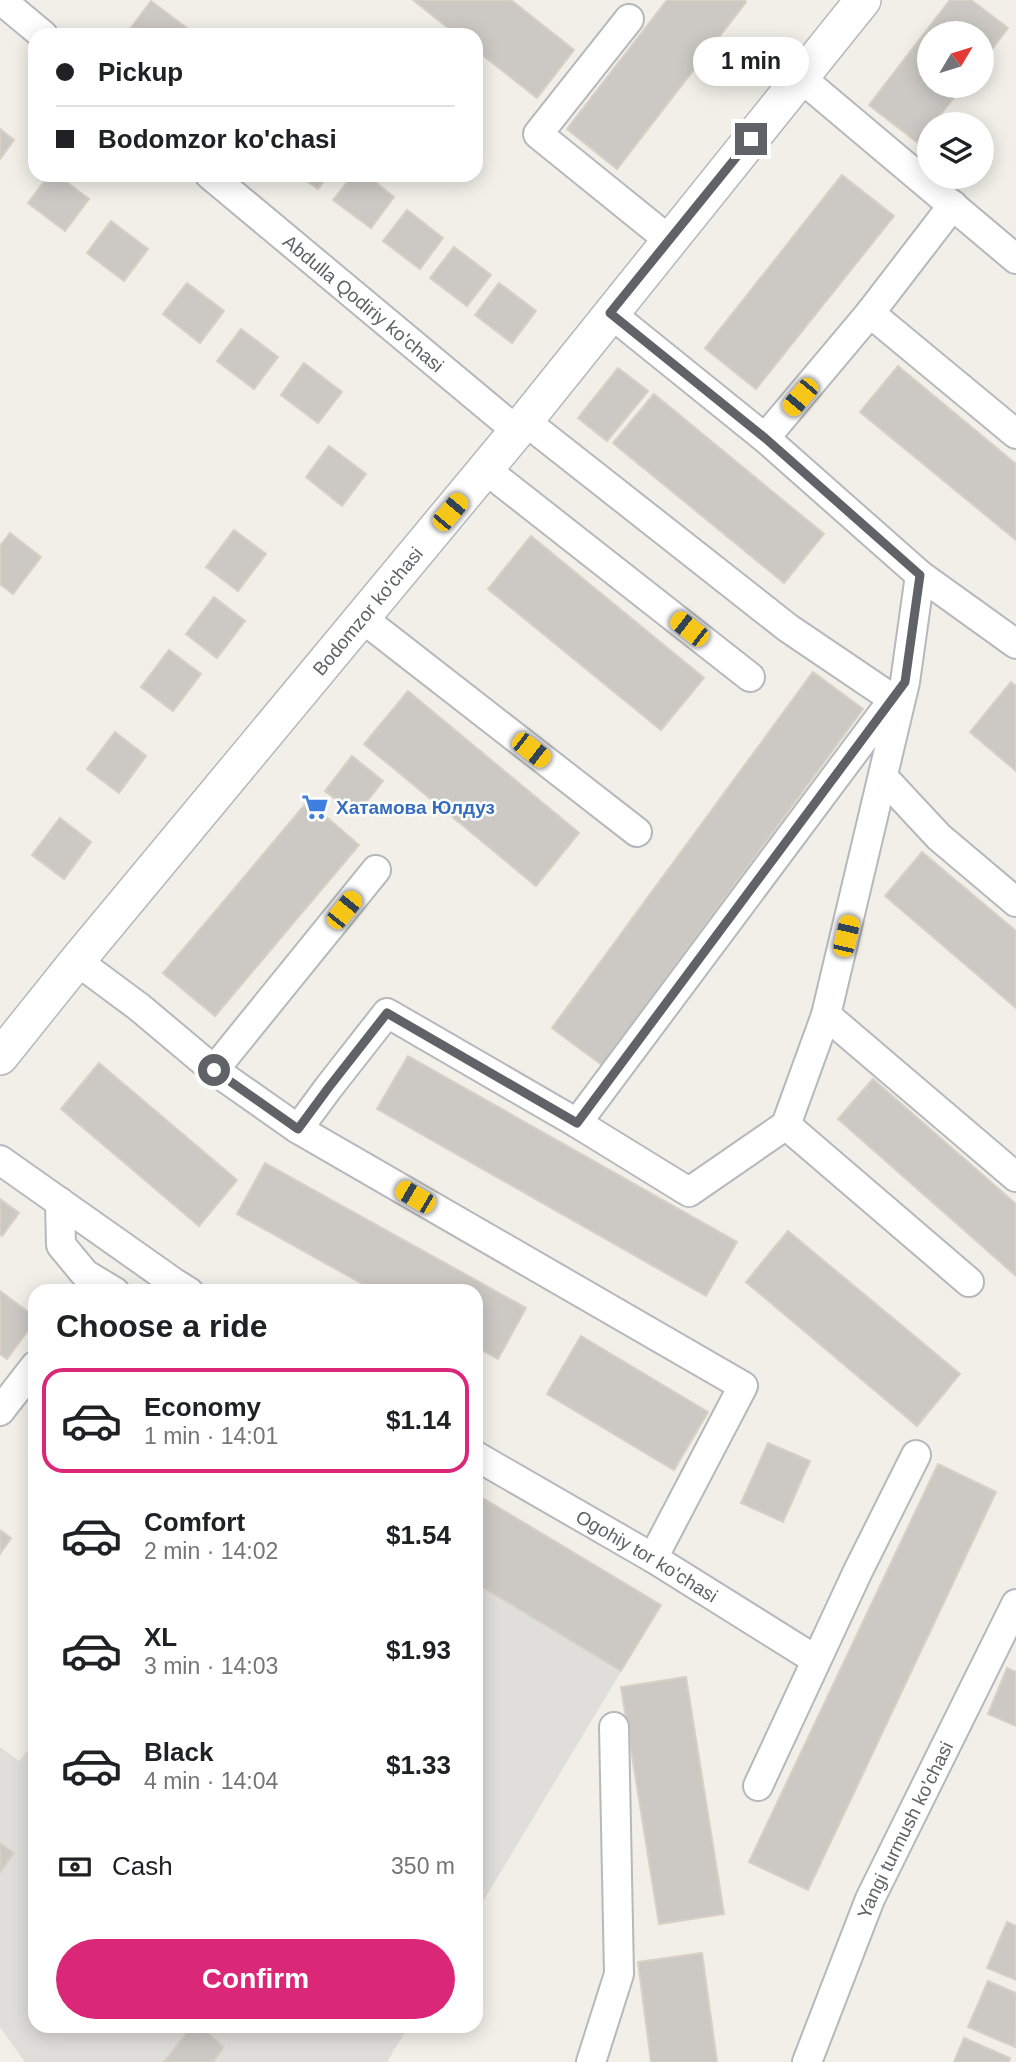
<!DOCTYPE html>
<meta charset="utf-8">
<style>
body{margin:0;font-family:Arial,sans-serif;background:#f6f6f6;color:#202124;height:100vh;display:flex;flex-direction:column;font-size:26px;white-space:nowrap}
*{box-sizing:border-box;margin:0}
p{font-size:23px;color:#757577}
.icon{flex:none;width:38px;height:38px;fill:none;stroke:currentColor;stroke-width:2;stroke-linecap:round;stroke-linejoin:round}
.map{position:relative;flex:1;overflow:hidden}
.panel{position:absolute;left:28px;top:1284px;width:455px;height:749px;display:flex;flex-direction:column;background:#fff;border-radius:21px;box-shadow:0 4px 18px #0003}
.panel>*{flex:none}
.guide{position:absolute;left:28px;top:28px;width:455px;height:154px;border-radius:21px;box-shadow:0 4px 18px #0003;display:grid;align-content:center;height:154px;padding:0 28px;background:#fff}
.needle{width:46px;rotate:52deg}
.fabs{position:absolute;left:917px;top:21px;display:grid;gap:14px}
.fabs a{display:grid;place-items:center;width:77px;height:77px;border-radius:50%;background:#fff;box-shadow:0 4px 18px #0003;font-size:35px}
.end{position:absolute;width:32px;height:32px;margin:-16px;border:9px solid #5f6368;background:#fff;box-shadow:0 0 0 4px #fff}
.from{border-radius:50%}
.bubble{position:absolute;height:49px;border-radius:24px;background:#fff;box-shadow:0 4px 18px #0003;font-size:23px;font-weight:700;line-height:49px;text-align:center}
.car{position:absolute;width:21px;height:42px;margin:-21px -10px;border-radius:9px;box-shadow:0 0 5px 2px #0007;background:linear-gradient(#f5c518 24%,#345 0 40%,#f5c518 0 76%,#345 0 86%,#f5c518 0)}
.guide b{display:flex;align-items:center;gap:24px;height:66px;font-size:26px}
.guide b+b{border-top:2px solid #e0e0e0}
.guide i{width:18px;height:18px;background:#202124}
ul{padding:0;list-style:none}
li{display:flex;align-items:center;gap:21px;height:105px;margin:0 14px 10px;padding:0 14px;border:4px solid transparent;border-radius:21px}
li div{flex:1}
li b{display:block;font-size:26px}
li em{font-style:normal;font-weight:700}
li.selected{border-color:#db2777}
li>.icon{width:63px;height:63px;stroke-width:1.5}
h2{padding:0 28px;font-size:32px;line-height:84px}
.pay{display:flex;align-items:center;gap:18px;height:77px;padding:0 28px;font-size:26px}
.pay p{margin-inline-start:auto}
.action{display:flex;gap:14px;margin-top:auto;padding:14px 28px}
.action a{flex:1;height:80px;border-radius:42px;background:#db2777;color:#fff;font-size:28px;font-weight:700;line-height:80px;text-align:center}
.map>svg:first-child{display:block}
</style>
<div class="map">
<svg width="1016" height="2062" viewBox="0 0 1016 2062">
<rect width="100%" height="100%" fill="#f1efe8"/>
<!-- industrial -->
<g fill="#e0deda">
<path d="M476 1494 661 1605 476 1913Z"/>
<path d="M35 1741V2026L408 2027 387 2062H25L0 2027V1747L19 1761Z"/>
</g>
<!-- building -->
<g fill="#ccc9c5" stroke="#d6d0c5" stroke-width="2">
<path d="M413 0H511L574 50 537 98 476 50V35H457Z"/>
<path d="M667 0H744L746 2 617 169 567 129Z"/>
<path d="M950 0H971L1008 28 982 62V33H929V86H963L933 124H929V129L918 143 869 105Z"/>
<path d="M151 1 188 29 183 35H130L127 33Z"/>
<path d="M0 129 14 140 0 159Z"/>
<path d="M49 175H57L89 199 65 231 28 203Z"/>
<path d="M299 175H328L318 189Z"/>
<path d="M353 175H366L394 197 371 228 333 200Z"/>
<path d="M842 175 894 216 756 389 705 348Z"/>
<path d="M407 210 443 238 420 269 383 241Z"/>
<path d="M111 221 148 249 124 281 87 253Z"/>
<path d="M454 247 491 275 467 306 430 278Z"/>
<path d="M187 283 224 311 200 343 163 314Z"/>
<path d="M499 283 536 311 512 343 475 315Z"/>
<path d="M241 329 278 357 254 389 217 361Z"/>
<path d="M304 363 342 392 318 423 281 395Z"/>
<path d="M898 366 1016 464V540L860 412Z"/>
<path d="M618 368 648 391 607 441 578 418Z"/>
<path d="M654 394 824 534 784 583 613 443Z"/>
<path d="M329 446 366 474 342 506 306 477Z"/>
<path d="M234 530 266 554 238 591 206 567Z"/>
<path d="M10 533 41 557 13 594 0 584V546Z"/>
<path d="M531 536 704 678 661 730 488 589Z"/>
<path d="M214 597 245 621 217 658 186 634Z"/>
<path d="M169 650 201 674 173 711 141 687Z"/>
<path d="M813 672 863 709 602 1065 552 1028Z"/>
<path d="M1011 682 1016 686V771L970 732Z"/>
<path d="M408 691 579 833 536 886 364 744Z"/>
<path d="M115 732 146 756 119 793 87 769Z"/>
<path d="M352 756 383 781 356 815 325 791Z"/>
<path d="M308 801 359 845 215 1016 163 973Z"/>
<path d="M60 818 91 842 64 879 32 855Z"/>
<path d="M922 852 1016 931V1008L885 896Z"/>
<path d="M408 1056 737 1242 706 1296 377 1109Z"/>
<path d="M99 1063 237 1180 199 1226 61 1109Z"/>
<path d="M873 1079 1016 1204V1276L838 1119Z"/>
<path d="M265 1163 526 1308 498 1359 476 1347V1292H377L237 1214Z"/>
<path d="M0 1199 19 1213 2 1236 0 1234Z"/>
<path d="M788 1231 960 1374 917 1426 746 1282Z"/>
<path d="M0 1291 35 1317V1321L7 1359 0 1354Z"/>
<path d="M581 1336 708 1412 674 1470 547 1394Z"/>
<path d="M768 1443 810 1461 783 1522 741 1503Z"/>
<path d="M938 1464 996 1492 808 1890 749 1862Z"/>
<path d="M476 1494 661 1605 621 1671 476 1583Z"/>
<path d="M0 1530 11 1538 0 1554Z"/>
<path d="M1007 1668 1016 1672V1726L988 1714Z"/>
<path d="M686 1677 724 1914 659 1924 621 1687Z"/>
<path d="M0 1843 14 1853 0 1872Z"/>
<path d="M1007 1922 1016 1926V1980L987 1968Z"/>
<path d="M702 1953 717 2062H651L638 1962Z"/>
<path d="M988 1981 1016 1993 1015 2047 968 2027Z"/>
<path d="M192 2026H199L224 2047 213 2062H164Z"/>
<path d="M964 2038 1010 2058 1009 2062H954Z"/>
</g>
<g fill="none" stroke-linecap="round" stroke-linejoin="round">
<!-- minor casing -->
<g stroke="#b5b8bc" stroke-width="32">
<g id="minor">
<path d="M1 0 43 35"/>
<path d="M629 19 538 134 669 240"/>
<path d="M801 78 1016 259"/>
<path id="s1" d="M210 175 517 431"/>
<path d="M610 313 765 438 920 575 1016 644"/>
<path d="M870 313 1016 434"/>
<path d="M525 421 788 628 893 699"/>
<path d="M765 438 870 313 953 205"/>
<path d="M485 469 750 677"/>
<path d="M362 618 637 832"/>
<path d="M884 778 939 837 1016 902"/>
<path d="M77 961 139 1007 214 1070 298 1129 329 1087 387 1013 577 1123 689 1192 786 1125 826 1015 905 682 920 575"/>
<path d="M826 1015 1016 1177"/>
<path d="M214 1070 376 870"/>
<path d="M577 1123 898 693"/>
<path d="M786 1125 969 1282"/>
<path d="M298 1129 743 1386 653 1558"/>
<path d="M0 1160 173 1282 189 1292"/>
<path d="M60 1202 61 1245 85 1274 115 1292"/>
<path d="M0 1411 35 1366"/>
<path id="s2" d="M476 1456 653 1558 816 1660"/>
<path d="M758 1786 858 1571 916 1455"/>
<path d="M591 2062 619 1974 614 1727"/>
<path id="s3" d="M807 2062 870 1899 1016 1604"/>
</g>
</g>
<!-- tertiary casing -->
<g stroke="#b5b8bc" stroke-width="38">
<g id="tertiary">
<path id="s4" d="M0 1057 77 961 517 431 863 0"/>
</g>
</g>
<!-- minor -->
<use href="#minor" stroke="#fff" stroke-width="28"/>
<!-- tertiary -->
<use href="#tertiary" stroke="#fff" stroke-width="35"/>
</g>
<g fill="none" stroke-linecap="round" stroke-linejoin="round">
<!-- route -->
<path stroke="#5f6368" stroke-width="9" d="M214 1070 298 1129 329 1087 387 1013 577 1123 905 682 920 575 765 438 610 313 751 139"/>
</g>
<!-- icons -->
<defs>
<g id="supermarket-bare" transform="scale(2.1)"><path d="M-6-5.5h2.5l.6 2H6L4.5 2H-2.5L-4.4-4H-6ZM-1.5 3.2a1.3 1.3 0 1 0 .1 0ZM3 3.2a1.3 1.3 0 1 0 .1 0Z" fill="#3f7fe0" stroke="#fff" stroke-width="2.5" paint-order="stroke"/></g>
</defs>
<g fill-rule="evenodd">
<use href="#supermarket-bare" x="315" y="807"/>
</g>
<g text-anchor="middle" stroke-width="5" stroke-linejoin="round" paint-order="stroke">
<!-- street labels -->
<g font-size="19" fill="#5f6368" stroke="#fff">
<text dy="7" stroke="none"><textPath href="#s1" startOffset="200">Abdulla Qodiriy ko'chasi</textPath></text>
<text dy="7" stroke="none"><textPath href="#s4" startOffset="578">Bodomzor ko'chasi</textPath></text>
<text dy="7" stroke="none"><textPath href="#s2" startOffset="198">Ogohiy tor ko'chasi</textPath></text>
<text dy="7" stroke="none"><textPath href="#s3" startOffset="252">Yangi turmush ko'chasi</textPath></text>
</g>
<!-- shop labels -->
<g font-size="19" font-weight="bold" fill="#366cbe" stroke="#fff" text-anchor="start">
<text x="336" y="814">Хатамова Юлдуз</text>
</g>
</g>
</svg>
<div class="fabs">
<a><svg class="needle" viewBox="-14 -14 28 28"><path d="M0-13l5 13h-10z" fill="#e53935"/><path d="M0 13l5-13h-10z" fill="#757577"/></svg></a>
<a><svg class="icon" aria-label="layers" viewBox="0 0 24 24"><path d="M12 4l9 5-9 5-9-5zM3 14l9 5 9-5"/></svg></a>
</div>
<i class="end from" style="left:214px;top:1070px"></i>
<i class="end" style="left:751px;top:139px"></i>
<div class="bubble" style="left:693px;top:37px;width:116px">1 min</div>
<i class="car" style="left:800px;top:397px;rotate:220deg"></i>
<i class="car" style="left:450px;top:512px;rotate:40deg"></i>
<i class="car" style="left:689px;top:629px;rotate:308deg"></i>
<i class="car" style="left:531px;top:750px;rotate:128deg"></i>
<i class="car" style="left:344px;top:910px;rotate:39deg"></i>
<i class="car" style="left:846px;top:936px;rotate:13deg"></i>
<i class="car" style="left:415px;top:1197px;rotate:300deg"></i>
<div class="guide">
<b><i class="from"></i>Pickup</b>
<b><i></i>Bodomzor ko'chasi</b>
</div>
<section class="panel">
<h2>Choose a ride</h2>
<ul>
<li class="selected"><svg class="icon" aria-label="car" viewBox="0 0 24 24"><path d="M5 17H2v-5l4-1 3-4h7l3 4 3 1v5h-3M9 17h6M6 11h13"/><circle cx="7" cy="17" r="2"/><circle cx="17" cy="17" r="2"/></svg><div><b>Economy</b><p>1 min · 14:01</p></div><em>$1.14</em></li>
<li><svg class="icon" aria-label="car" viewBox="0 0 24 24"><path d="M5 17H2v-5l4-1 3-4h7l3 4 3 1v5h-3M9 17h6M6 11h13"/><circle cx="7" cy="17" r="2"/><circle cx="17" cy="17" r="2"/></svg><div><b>Comfort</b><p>2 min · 14:02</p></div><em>$1.54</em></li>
<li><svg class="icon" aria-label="car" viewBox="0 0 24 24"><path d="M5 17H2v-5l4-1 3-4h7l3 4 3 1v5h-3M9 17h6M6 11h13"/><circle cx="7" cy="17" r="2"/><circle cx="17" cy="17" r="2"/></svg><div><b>XL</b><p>3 min · 14:03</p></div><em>$1.93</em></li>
<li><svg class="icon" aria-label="car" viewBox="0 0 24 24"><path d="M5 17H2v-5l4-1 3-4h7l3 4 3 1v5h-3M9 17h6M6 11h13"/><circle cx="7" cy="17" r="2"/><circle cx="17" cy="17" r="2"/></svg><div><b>Black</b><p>4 min · 14:04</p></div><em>$1.33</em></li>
</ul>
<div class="pay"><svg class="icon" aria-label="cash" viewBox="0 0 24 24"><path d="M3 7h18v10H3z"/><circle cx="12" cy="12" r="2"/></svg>Cash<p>350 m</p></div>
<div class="action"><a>Confirm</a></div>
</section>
</div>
